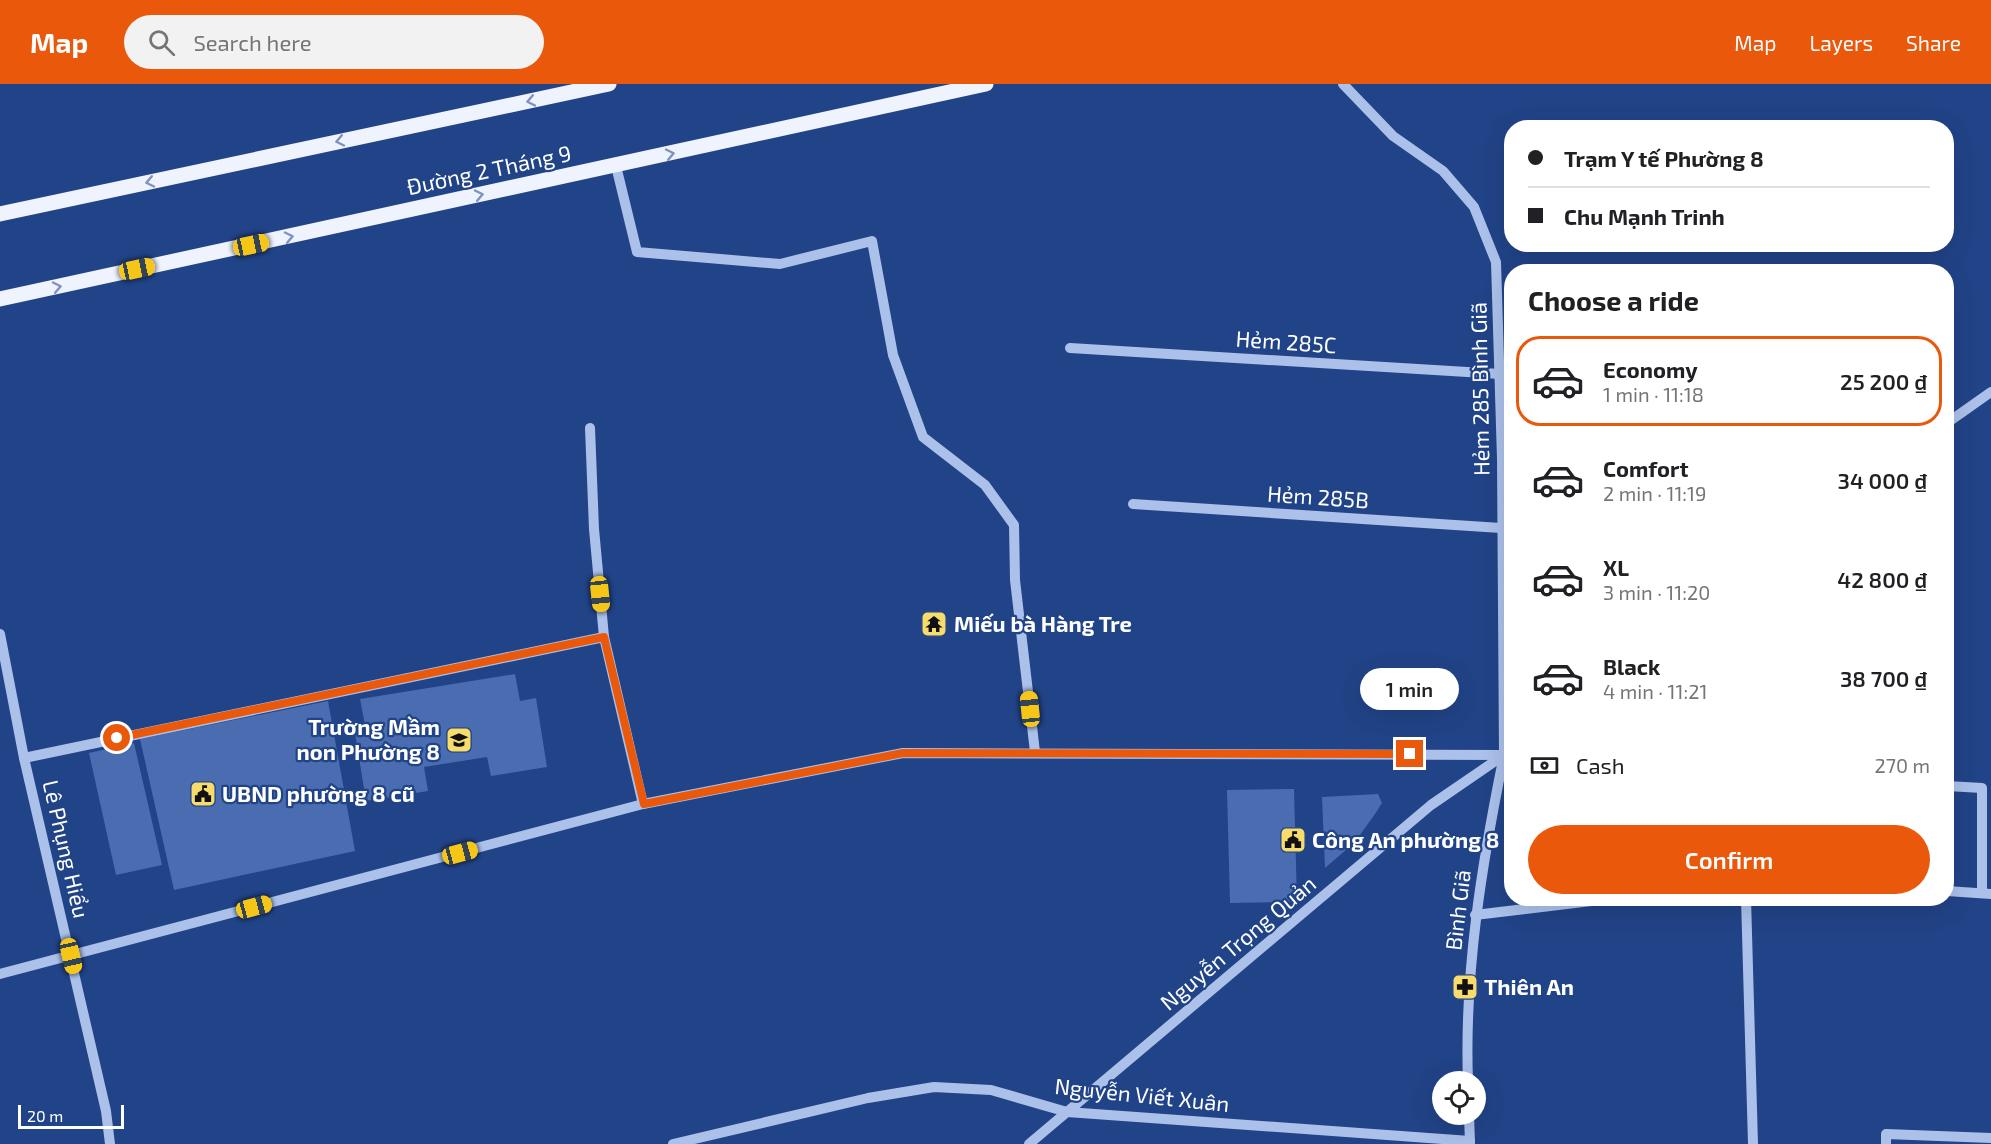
<!DOCTYPE html>
<meta charset="utf-8">
<style>
body{margin:0;font-family:"Exo 2",sans-serif;background:#f2f2f2;color:#202124;height:100vh;display:flex;flex-direction:column;font-size:22px;white-space:nowrap}
*{box-sizing:border-box;margin:0}
p{font-size:20px;color:#757577}
.icon{flex:none;width:33px;height:33px;fill:none;stroke:currentColor;stroke-width:2;stroke-linecap:round;stroke-linejoin:round}
.map{position:relative;flex:1;overflow:hidden}
.details{position:absolute;left:1504px;top:180px;width:450px;height:642px;display:flex;flex-direction:column;background:#fff;border-radius:24px;box-shadow:0 6px 24px #0002}
.details>*{flex:none}
.guide{position:absolute;left:1504px;top:36px;width:450px;height:132px;border-radius:24px;box-shadow:0 6px 24px #0002;display:grid;align-content:center;height:132px;padding:0 24px;background:#fff}
.tools{position:absolute;left:1432px;top:987px;display:grid;gap:12px}
.tools a{display:grid;place-items:center;width:54px;height:54px;border-radius:50%;background:#fff;box-shadow:0 6px 24px #0002;font-size:30px}
.scale{position:absolute;left:18px;bottom:15px;width:106px;box-sizing:border-box;padding-left:6px;border:3px solid #fff;border-top:0;font-size:16px;line-height:21px;white-space:nowrap;color:#fff;-webkit-text-stroke:4px #214387;paint-order:stroke}
.end{position:absolute;width:27px;height:27px;margin:-14px;border:8px solid #ea580c;background:#fff;box-shadow:0 0 0 3px #fff}
.from{border-radius:50%}
.bubble{position:absolute;height:42px;border-radius:21px;background:#fff;box-shadow:0 6px 24px #0002;font-size:20px;font-weight:600;line-height:42px;text-align:center}
.car{position:absolute;width:18px;height:36px;margin:-18px -9px;border-radius:8px;box-shadow:0 0 4px 2px #0007;background:linear-gradient(#f5c518 24%,#345 0 40%,#f5c518 0 76%,#345 0 86%,#f5c518 0)}
.guide b{display:flex;align-items:center;gap:21px;height:57px;font-size:22px}
.guide b+b{border-top:2px solid #e0e0e0}
.guide i{width:15px;height:15px;background:#202124}
ul{padding:0;list-style:none}
li{display:flex;align-items:center;gap:18px;height:90px;margin:0 12px 9px;padding:0 12px;border:3px solid transparent;border-radius:24px}
li div{flex:1}
li b{display:block;font-size:22px}
li em{font-style:normal;font-weight:600}
li.current{border-color:#ea580c}
li>.icon{width:54px;height:54px;stroke-width:1.5}
h2{padding:0 24px;font-size:27px;line-height:72px}
.pay{display:flex;align-items:center;gap:15px;height:66px;padding:0 24px;font-size:22px}
.pay p{margin-inline-start:auto}
.primary-button{display:flex;gap:12px;margin-top:auto;padding:12px 24px}
.primary-button a{flex:1;height:69px;border-radius:36px;background:#ea580c;color:#fff;font-size:24px;font-weight:600;line-height:69px;text-align:center}
header{display:flex;align-items:center;gap:36px;box-sizing:border-box;height:84px;padding:0 30px;background:#ea580c;color:#fff}
header strong{font-size:28px}
nav{display:flex;gap:33px;margin-inline-start:auto;font-size:21px}
.search{width:420px;height:54px;background:#f2f2f2;display:flex;align-items:center;gap:15px;box-sizing:border-box;padding:0 21px;border-radius:33px;color:#757577;font-size:22px}
.map>svg:first-child{display:block}
</style>
<header>
<strong>Map</strong>
<div class="search"><svg class="icon" aria-label="search" viewBox="0 0 24 24"><circle cx="10" cy="10" r="6"/><path d="M15 15l6 6"/></svg>Search here</div>
<nav><a>Map</a><a>Layers</a><a>Share</a></nav>
</header>
<div class="map">
<svg width="1991" height="1060" viewBox="0 0 1991 1060">
<rect width="100%" height="100%" fill="#214387"/>
<!-- building -->
<g fill="#496db0">
<path d="M515 590 520 617 536 614 547 683 491 692 487 673 424 683 428 707 366 717 354 643 365 641 360 615Z"/>
<path d="M328 617 355 767 174 806 140 655Z"/>
<path d="M134 659 162 781 116 791 89 669Z"/>
<path d="M1294 705 1297 818 1230 819 1227 706Z"/>
<path d="M1378 710 1382 719 1375 730 1355 758 1325 784 1322 713Z"/>
</g>
<g fill="none" stroke-linecap="round" stroke-linejoin="round">
<!-- minor -->
<g stroke="#abc1ea" stroke-width="10">
<path d="M1343 0 1393 52 1443 87 1474 123 1496 178 1502 375 1504 671"/>
<path d="M616 82 637 168 780 180 872 157 893 271 923 353 985 401 1014 441 1015 496 1035 668"/>
<path d="M1070 264 1500 290"/>
<path d="M1947 339 1991 308"/>
<path d="M590 344 594 445 604 553 643 720"/>
<path d="M1133 420 1501 444"/>
<path d="M0 550 24 674 106 1027 110 1060"/>
<path d="M24 674 604 553"/>
<path d="M1947 702 1982 704V809"/>
<path d="M1947 807 1991 810"/>
<path d="M1746 814 1753 1060"/>
<path d="M1475 831 1616 814"/>
<path d="M0 890 643 720 903 669 1504 671"/>
<path d="M1468 998C1464 887 1482 779 1504 671L1512 665"/>
<path d="M1469 1030 1470 1060"/>
<path d="M673 1060 868 1014 934 1003 991 1006 1067 1028 1470 1057"/>
<path d="M1029 1060 1431 721 1504 671"/>
<path d="M1886 1060V1050L1991 1054"/>
</g>
<!-- major -->
<g stroke="#eff3fe" stroke-width="15">
<path d="M0 130 609 0"/>
<path d="M0 215 986 0"/>
</g>
</g>
<!-- one-way arrows -->
<defs><path id="oneway-chevron" d="M-2-3.5L2.5 0L-2 3.5" fill="none" stroke-width="1.6" stroke-linecap="round" stroke-linejoin="round" transform="scale(1.5)"/></defs>
<g stroke="#7e92bd">
<use href="#oneway-chevron" transform="translate(531 17) rotate(168)"/>
<use href="#oneway-chevron" transform="translate(340 57) rotate(168)"/>
<use href="#oneway-chevron" transform="translate(670 70) rotate(-12)"/>
<use href="#oneway-chevron" transform="translate(150 98) rotate(168)"/>
<use href="#oneway-chevron" transform="translate(479 111) rotate(-12)"/>
<use href="#oneway-chevron" transform="translate(289 153) rotate(-12)"/>
<use href="#oneway-chevron" transform="translate(57 203) rotate(-12)"/>
</g>
<g fill="none" stroke-linecap="round" stroke-linejoin="round">
<!-- route -->
<path stroke="#ea580c" stroke-width="8" d="M117 654 604 553 644 720 903 669 1410 670"/>
</g>
<!-- icons -->
<defs>
<g id="temple-square" transform="scale(1.35)"><rect x="-9" y="-9" width="18" height="18" rx="4" fill="#f7dc6c" stroke="#214387"/><path d="M0-6L5-2H3V0L6.5 2.5H4V6H1.5V3h-3V6H-4V2.5H-6.5L-3 0V-2H-5Z" fill="#111"/></g>
<g id="school-square" transform="scale(1.35)"><rect x="-9" y="-9" width="18" height="18" rx="4" fill="#f7dc6c" stroke="#214387"/><path d="M0-5L7-2L0 1L-7-2ZM-4 1L0 2.5L4 1V4Q0 6-4 4Z" fill="#111"/></g>
<g id="civic-square" transform="scale(1.35)"><rect x="-9" y="-9" width="18" height="18" rx="4" fill="#f7dc6c" stroke="#214387"/><path d="M-.6-6.5H3V-4.5H.6V-3L4-1V1h2V6H-6V1h2V-1L-.6-3ZM-1.2 2.5V6h2.4V2.5Z" fill="#111"/></g>
<g id="pharmacy-square" transform="scale(1.35)"><rect x="-9" y="-9" width="18" height="18" rx="4" fill="#f7dc6c" stroke="#214387"/><path d="M-2-6h4v4h4v4h-4v4h-4v-4h-4v-4h4Z" fill="#111"/></g>
</defs>
<g fill-rule="evenodd">
<use href="#temple-square" x="934" y="540"/>
<use href="#school-square" x="459" y="656"/>
<use href="#civic-square" x="203" y="710"/>
<use href="#civic-square" x="1293" y="756"/>
<use href="#pharmacy-square" x="1465" y="903"/>
</g>
<g text-anchor="middle" stroke-width="4.5" stroke-linejoin="round" paint-order="stroke">
<!-- street labels -->
<g font-size="22" fill="#fff" stroke="#214387">
<text transform="translate(489 86) rotate(-12)" y="8">Đường 2 Tháng 9</text>
<text transform="translate(1286 258) rotate(4)" y="8">Hẻm 285C</text>
<text transform="translate(1480 305) rotate(-91)" y="8">Hẻm 285 Bình Giã</text>
<text transform="translate(1318 413) rotate(4)" y="8">Hẻm 285B</text>
<text transform="translate(66 765) rotate(77)" y="8">Lê Phụng Hiểu</text>
<text transform="translate(1458 826) rotate(-83)" y="8">Bình Giã</text>
<text transform="translate(1238 859) rotate(-40)" y="8">Nguyễn Trọng Quản</text>
<text transform="translate(1142 1011) rotate(6)" y="8">Nguyễn Viết Xuân</text>
</g>
<!-- poi labels -->
<g font-size="22" font-weight="bold" fill="#fff" stroke="#214387" text-anchor="start">
<text x="954" y="548">Miếu bà Hàng Tre</text>
<text x="440" y="651" text-anchor="end">Trường Mầm<tspan x="440" dy="25">non Phường 8</tspan></text>
<text x="222" y="718">UBND phường 8 cũ</text>
<text x="1312" y="764">Công An phường 8</text>
<text x="1484" y="911">Thiên An</text>
</g>
</g>
</svg>
<div class="tools">
<a><svg class="icon" aria-label="locate" viewBox="0 0 24 24"><circle cx="12" cy="12" r="6"/><path d="M12 2v4M12 18v4M2 12h4M18 12h4"/></svg></a>
</div>
<div class="scale">20 m</div>
<i class="end from" style="left:117px;top:654px"></i>
<i class="end" style="left:1410px;top:670px"></i>
<div class="bubble" style="left:1360px;top:584px;width:99px">1 min</div>
<i class="car" style="left:251px;top:161px;rotate:78deg"></i>
<i class="car" style="left:137px;top:185px;rotate:78deg"></i>
<i class="car" style="left:600px;top:510px;rotate:174deg"></i>
<i class="car" style="left:1030px;top:625px;rotate:354deg"></i>
<i class="car" style="left:460px;top:769px;rotate:75deg"></i>
<i class="car" style="left:254px;top:823px;rotate:75deg"></i>
<i class="car" style="left:71px;top:872px;rotate:167deg"></i>
<div class="guide">
<b><i class="from"></i>Trạm Y tế Phường 8</b>
<b><i></i>Chu Mạnh Trinh</b>
</div>
<section class="details">
<h2>Choose a ride</h2>
<ul>
<li class="current"><svg class="icon" aria-label="car" viewBox="0 0 24 24"><path d="M5 17H2v-5l4-1 3-4h7l3 4 3 1v5h-3M9 17h6M6 11h13"/><circle cx="7" cy="17" r="2"/><circle cx="17" cy="17" r="2"/></svg><div><b>Economy</b><p>1 min · 11:18</p></div><em>25 200 ₫</em></li>
<li><svg class="icon" aria-label="car" viewBox="0 0 24 24"><path d="M5 17H2v-5l4-1 3-4h7l3 4 3 1v5h-3M9 17h6M6 11h13"/><circle cx="7" cy="17" r="2"/><circle cx="17" cy="17" r="2"/></svg><div><b>Comfort</b><p>2 min · 11:19</p></div><em>34 000 ₫</em></li>
<li><svg class="icon" aria-label="car" viewBox="0 0 24 24"><path d="M5 17H2v-5l4-1 3-4h7l3 4 3 1v5h-3M9 17h6M6 11h13"/><circle cx="7" cy="17" r="2"/><circle cx="17" cy="17" r="2"/></svg><div><b>XL</b><p>3 min · 11:20</p></div><em>42 800 ₫</em></li>
<li><svg class="icon" aria-label="car" viewBox="0 0 24 24"><path d="M5 17H2v-5l4-1 3-4h7l3 4 3 1v5h-3M9 17h6M6 11h13"/><circle cx="7" cy="17" r="2"/><circle cx="17" cy="17" r="2"/></svg><div><b>Black</b><p>4 min · 11:21</p></div><em>38 700 ₫</em></li>
</ul>
<div class="pay"><svg class="icon" aria-label="cash" viewBox="0 0 24 24"><path d="M3 7h18v10H3z"/><circle cx="12" cy="12" r="2"/></svg>Cash<p>270 m</p></div>
<div class="primary-button"><a>Confirm</a></div>
</section>
</div>
